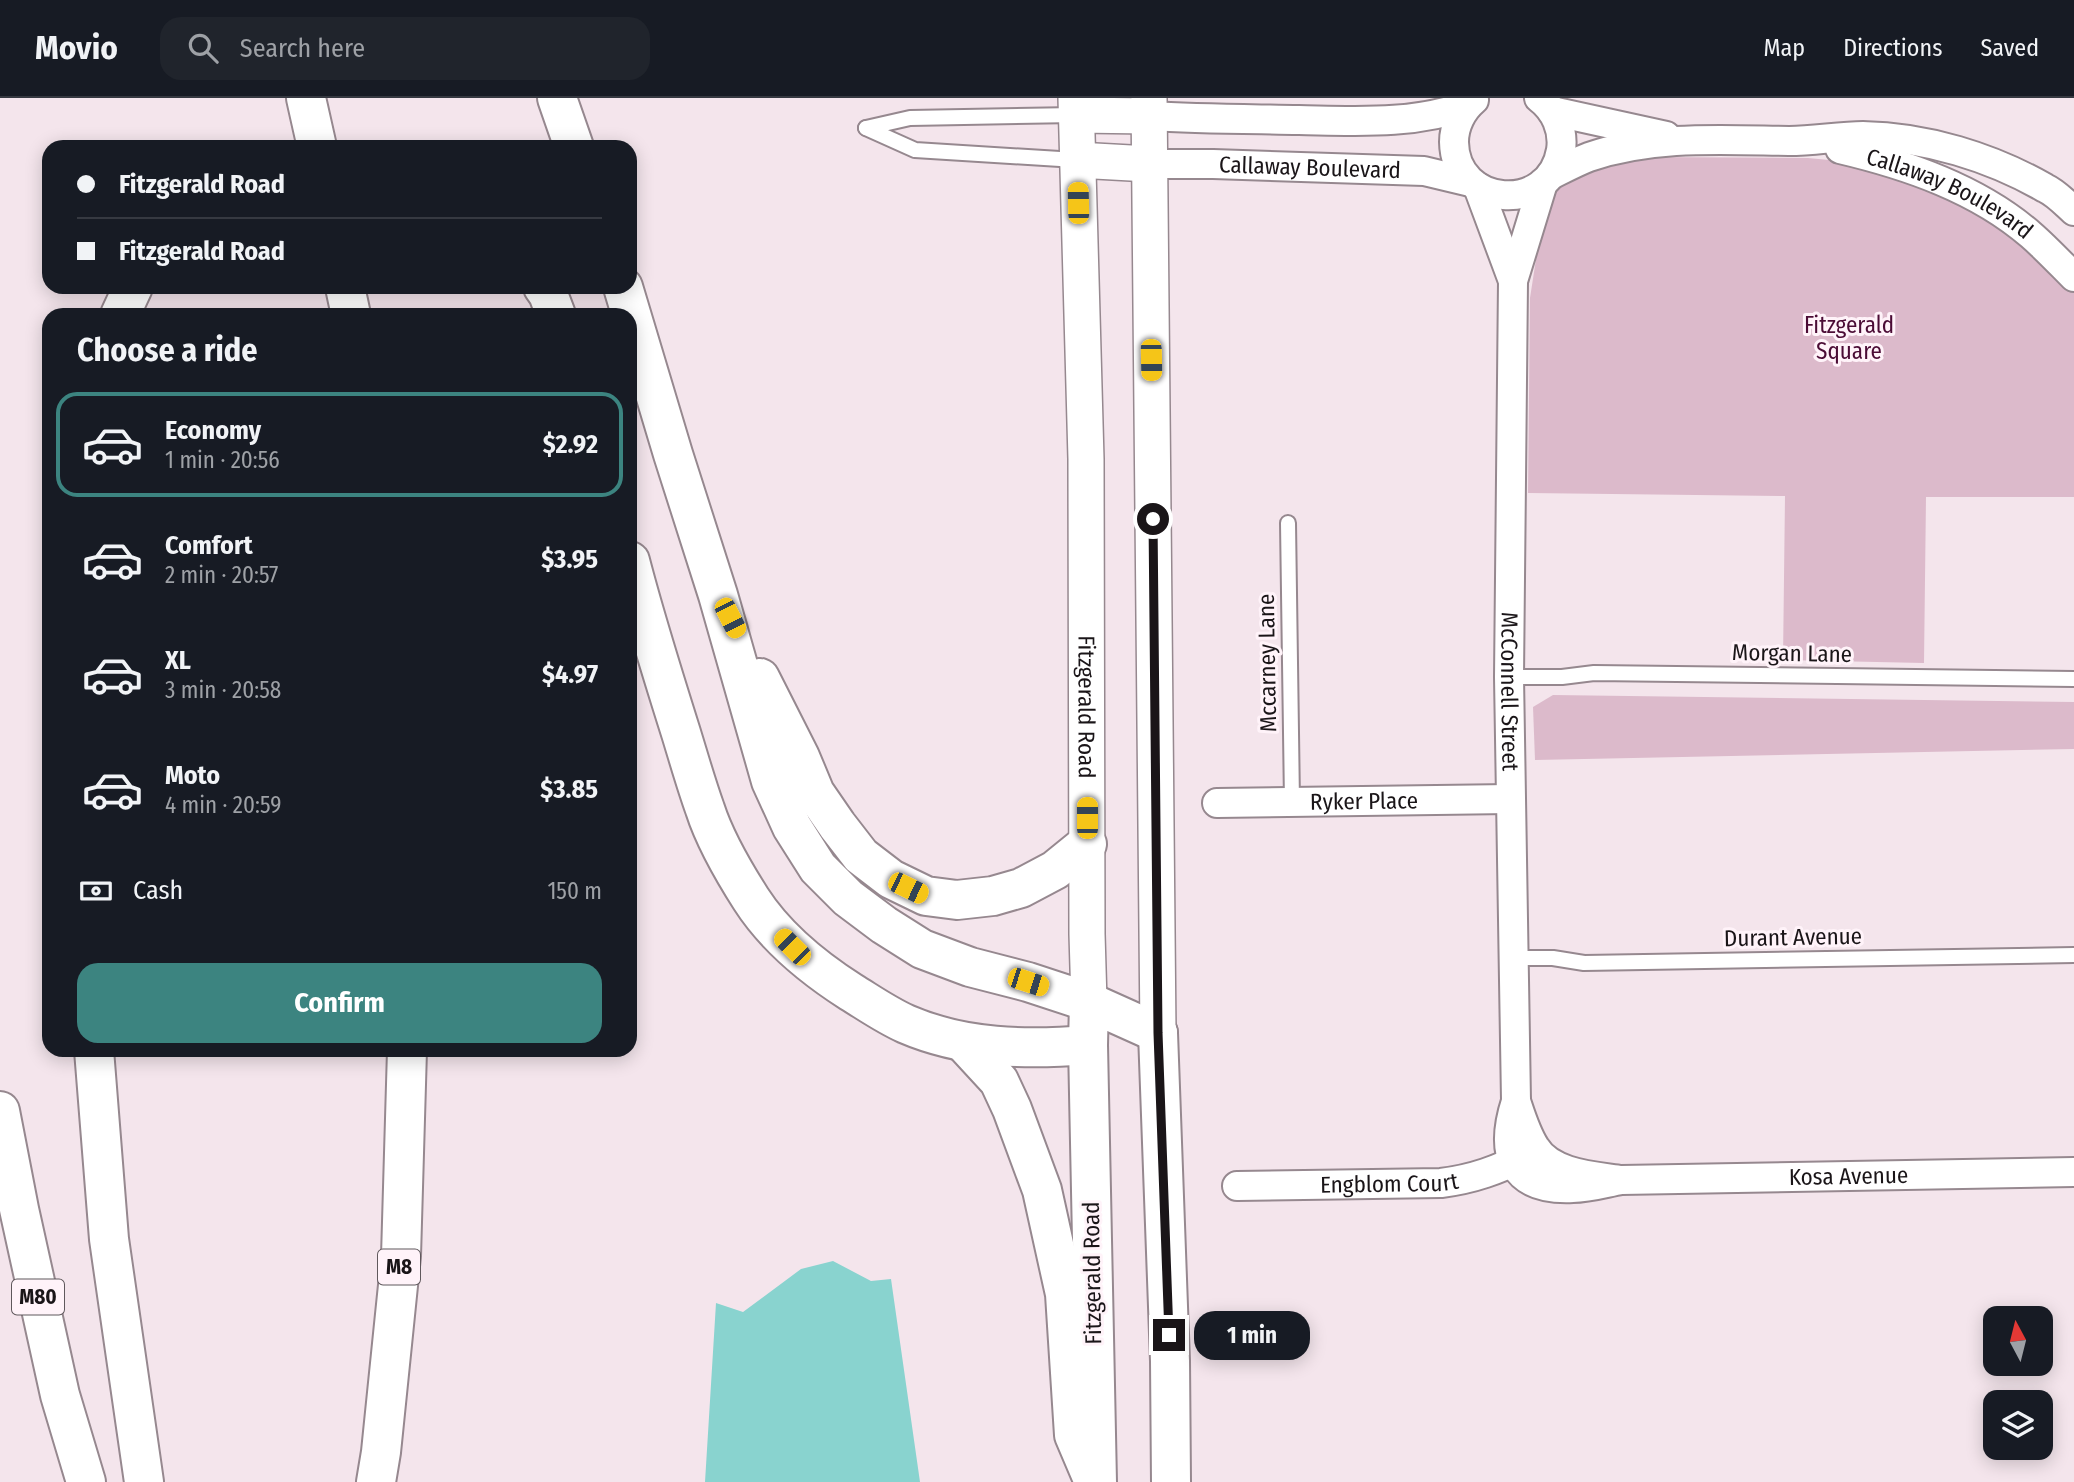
<!DOCTYPE html>
<meta charset="utf-8">
<style>
body{margin:0;font-family:"Fira Sans Condensed",sans-serif;background:#20242c;color:#f1f3f6;height:100vh;display:flex;flex-direction:column;font-size:26px;white-space:nowrap}
*{box-sizing:border-box;margin:0}
p{font-size:23px;color:#9ea1a6}
.icon{flex:none;width:38px;height:38px;fill:none;stroke:currentColor;stroke-width:2;stroke-linecap:round;stroke-linejoin:round}
.map{position:relative;flex:1;overflow:hidden}
.side{position:absolute;left:42px;top:210px;width:595px;height:749px;display:flex;flex-direction:column;background:#171b24;border-radius:21px;box-shadow:0 4px 18px #0003}
.side>*{flex:none}
.hud{position:absolute;left:42px;top:42px;width:595px;height:154px;border-radius:21px;box-shadow:0 4px 18px #0003;display:grid;align-content:center;height:154px;padding:0 35px;background:#171b24}
.needle{width:46px;rotate:353deg}
.fabs{position:absolute;left:1983px;top:1208px;display:grid;gap:14px}
.fabs a{display:grid;place-items:center;width:70px;height:70px;border-radius:14px;background:#171b24;box-shadow:0 4px 18px #0003;font-size:35px}
.end{position:absolute;width:32px;height:32px;margin:-16px;border:9px solid #1a1518;background:#fff;box-shadow:0 0 0 4px #fff}
.from{border-radius:50%}
.bubble{position:absolute;height:49px;border-radius:21px;background:#171b24;box-shadow:0 4px 18px #0003;font-size:23px;font-weight:700;line-height:49px;text-align:center}
.car{position:absolute;width:21px;height:42px;margin:-21px -10px;border-radius:9px;box-shadow:0 0 5px 2px #0007;background:linear-gradient(#f5c518 24%,#345 0 40%,#f5c518 0 76%,#345 0 86%,#f5c518 0)}
.hud b{display:flex;align-items:center;gap:24px;height:66px;font-size:26px}
.hud b+b{border-top:2px solid #363941}
.hud i{width:18px;height:18px;background:#f1f3f6}
ul{padding:0;list-style:none}
li{display:flex;align-items:center;gap:21px;height:105px;margin:0 14px 10px;padding:0 21px;border:4px solid transparent;border-radius:21px}
li div{flex:1}
li b{display:block;font-size:26px}
li em{font-style:normal;font-weight:700}
li.current{border-color:#3c8480}
li>.icon{width:63px;height:63px;stroke-width:1.5}
h2{padding:0 35px;font-size:32px;line-height:84px}
.pay{display:flex;align-items:center;gap:18px;height:77px;padding:0 35px;font-size:26px}
.pay p{margin-inline-start:auto}
.cta{display:flex;gap:14px;margin-top:auto;padding:14px 35px}
.cta a{flex:1;height:80px;border-radius:21px;background:#3c8480;color:#fff;font-size:28px;font-weight:700;line-height:80px;text-align:center}
header{display:flex;align-items:center;gap:42px;box-sizing:border-box;height:98px;padding:0 35px;background:#171b24;border-bottom:2px solid #363941}
header strong{font-size:33px}
nav{display:flex;gap:38px;margin-inline-start:auto;font-size:24px}
.search{width:490px;height:63px;background:#20242c;display:flex;align-items:center;gap:18px;box-sizing:border-box;padding:0 24px;border-radius:21px;color:#9ea1a6;font-size:26px}
.map>svg:first-child{display:block}
</style>
<header>
<strong>Movio</strong>
<div class="search"><svg class="icon" aria-label="search" viewBox="0 0 24 24"><circle cx="10" cy="10" r="6"/><path d="M15 15l6 6"/></svg>Search here</div>
<nav><a>Map</a><a>Directions</a><a>Saved</a></nav>
</header>
<div class="map">
<svg width="2074" height="1384" viewBox="0 0 2074 1384">
<rect width="100%" height="100%" fill="#f4e5ec"/>
<!-- green -->
<g fill="#dcbacb">
<path d="M1643 59 1808 60 1840 63 1908 80 1983 116 2040 161 2074 193V399H1926L1924 565 1783 562 1785 398 1528 395 1530 200 1539 142 1553 99 1561 87 1588 71Z"/>
<path d="M1553 597 2074 604V651L1535 662 1533 609Z"/>
</g>
<!-- water -->
<path fill="#89d3cf" d="M833 1163 871 1183 891 1181 920 1384H705L716 1205 743 1214 801 1171Z"/>
<g fill="none" stroke-linecap="round" stroke-linejoin="round">
<!-- service casing -->
<g stroke="#96888f" stroke-width="18">
<g id="service">
<path d="M866 30 915 52 1076 62"/>
<path d="M866 30 910 20 1076 17"/>
<path d="M1288 425 1292 704"/>
<path d="M1509 579H1562L1594 575 2074 581"/>
<path d="M1512 860H1553L1584 865 2074 857"/>
</g>
</g>
<!-- minor casing -->
<g stroke="#96888f" stroke-width="32">
<g id="minor">
<path d="M1474 2C1462 12 1454 28 1454 44 1455 110 1550 117 1561 52 1564 32 1555 12 1539 0"/>
<path d="M1552 13 1666 38"/>
<path d="M1149 18C1199 21 1249 21 1299 22 1356 23 1414 27 1468 7"/>
<path id="s1" d="M1840 51C1908 67 1978 91 2031 137 2046 150 2060 165 2074 179"/>
<path id="s2" d="M1149 66H1213L1424 73 1470 84"/>
<path d="M1551 77C1563 71 1576 64 1589 59 1654 37 1723 42 1789 43 1814 43 1839 38 1863 38 1926 39 1991 59 2045 90 2056 95 2065 105 2074 113"/>
<path id="s3" d="M1543 85 1513 183 1509 579 1516 1003C1521 1018 1526 1035 1535 1049 1551 1076 1594 1078 1621 1082"/>
<path d="M1478 89 1513 183"/>
<path id="s4" d="M1217 705 1510 701"/>
<path id="s5" d="M1516 1003C1499 1055 1511 1093 1573 1090 1589 1090 1605 1085 1621 1082L2074 1074"/>
<path id="s6" d="M1237 1088 1441 1085C1473 1081 1498 1072 1527 1057"/>
</g>
</g>
<!-- tertiary casing -->
<g stroke="#96888f" stroke-width="38">
<g id="tertiary">
<path id="s7" d="M1076 0 1086 361 1087 836 1089 904"/>
<path d="M1149 0 1158 935"/>
<path d="M1076 17 1149 18"/>
<path d="M1077 62 1149 66"/>
</g>
</g>
<!-- secondary casing -->
<g stroke="#96888f" stroke-width="42">
<g id="secondary">
<path d="M1158 935 1170 1263 1171 1384"/>
<path d="M1097 1384 1088 947 1089 904 1158 935"/>
</g>
</g>
<!-- motorway casing -->
<g stroke="#96888f" stroke-width="42">
<g id="motorway">
<path d="M306 0 317 49"/>
<path d="M557 0 574 49"/>
<path d="M345 189 351 217"/>
<path d="M543 189 548 196 556 217"/>
<path d="M623 189 673 356 718 497 771 683 792 729 818 770 848 800 884 827 922 851 970 869 1028 884 1089 904"/>
<path d="M120 217 133 189"/>
<path d="M630 463C645 521 663 578 681 635 689 661 696 686 705 711 714 739 735 776 751 801 776 840 812 869 851 894 869 905 886 917 906 926 964 951 1026 952 1088 947"/>
<path d="M760 580 800 659 815 695 837 727 861 758 891 781 926 798 957 802 993 798 1021 790 1055 772 1087 746"/>
<path d="M964 945 999 983 1012 1011 1042 1092 1065 1196 1074 1337 1094 1384"/>
<path d="M94 952 109 1141 144 1384"/>
<path d="M0 1013 19 1111 60 1297 86 1384"/>
<path d="M376 1384 381 1354 401 1158 407 952"/>
</g>
</g>
<!-- service -->
<use href="#service" stroke="#fff" stroke-width="14"/>
<!-- minor -->
<use href="#minor" stroke="#fff" stroke-width="28"/>
<!-- tertiary -->
<use href="#tertiary" stroke="#fff" stroke-width="35"/>
<!-- secondary -->
<use href="#secondary" stroke="#fff" stroke-width="38"/>
<!-- motorway -->
<use href="#motorway" stroke="#fff" stroke-width="38"/>
</g>
<g fill="none" stroke-linecap="round" stroke-linejoin="round">
<!-- route -->
<path stroke="#1a1518" stroke-width="9" d="M1153 421 1158 935 1169 1237"/>
</g>
<g text-anchor="middle" stroke-width="6" stroke-linejoin="round" paint-order="stroke">
<!-- shield labels -->
<g fill="#fff3f9" stroke="#5f585c" stroke-width="2">
<rect x="378" y="1151.5" width="42" height="35" rx="5"/>
<rect x="12" y="1181.5" width="52" height="35" rx="5"/>
</g>
<g font-size="21" font-weight="bold" fill="#1a1518">
<text x="399" y="1176">M8</text>
<text x="38" y="1206">M80</text>
</g>
<!-- street labels -->
<g font-size="23" fill="#1a1518" stroke="#fff3f9">
<text dy="8" stroke="none"><textPath href="#s2" startOffset="161">Callaway Boulevard</textPath></text>
<text dy="8" stroke="none"><textPath href="#s1" startOffset="119">Callaway Boulevard</textPath></text>
<text transform="translate(1792 555) rotate(1)" y="8">Morgan Lane</text>
<text transform="translate(1267 565) rotate(-91)" y="8">Mccarney Lane</text>
<text dy="8" stroke="none"><textPath href="#s3" startOffset="513">McConnell Street</textPath></text>
<text dy="8" stroke="none"><textPath href="#s7" startOffset="609">Fitzgerald Road</textPath></text>
<text dy="8" stroke="none"><textPath href="#s4" startOffset="147">Ryker Place</textPath></text>
<text transform="translate(1793 839) rotate(-1)" y="8">Durant Avenue</text>
<text dy="8" stroke="none"><textPath href="#s5" startOffset="408">Kosa Avenue</textPath></text>
<text dy="8" stroke="none"><textPath href="#s6" startOffset="152">Engblom Court</textPath></text>
<text transform="translate(1092 1175) rotate(-91)" y="8">Fitzgerald Road</text>
</g>
<!-- park labels -->
<g font-size="23" fill="#4b0b35" stroke="#fff3f9">
<text x="1849" y="235">Fitzgerald<tspan x="1849" dy="26">Square</tspan></text>
</g>
</g>
</svg>
<div class="fabs">
<a><svg class="needle" viewBox="-14 -14 28 28"><path d="M0-13l5 13h-10z" fill="#e53935"/><path d="M0 13l5-13h-10z" fill="#9ea1a6"/></svg></a>
<a><svg class="icon" aria-label="layers" viewBox="0 0 24 24"><path d="M12 4l9 5-9 5-9-5zM3 14l9 5 9-5"/></svg></a>
</div>
<i class="end from" style="left:1153px;top:421px"></i>
<i class="end" style="left:1169px;top:1237px"></i>
<div class="bubble" style="left:1194px;top:1213px;width:116px">1 min</div>
<i class="car" style="left:1078px;top:105px;rotate:359deg"></i>
<i class="car" style="left:1151px;top:262px;rotate:179deg"></i>
<i class="car" style="left:730px;top:520px;rotate:153deg"></i>
<i class="car" style="left:1087px;top:720px;rotate:0deg"></i>
<i class="car" style="left:908px;top:790px;rotate:116deg"></i>
<i class="car" style="left:792px;top:849px;rotate:315deg"></i>
<i class="car" style="left:1028px;top:884px;rotate:108deg"></i>
<div class="hud">
<b><i class="from"></i>Fitzgerald Road</b>
<b><i></i>Fitzgerald Road</b>
</div>
<section class="side">
<h2>Choose a ride</h2>
<ul>
<li class="current"><svg class="icon" aria-label="car" viewBox="0 0 24 24"><path d="M5 17H2v-5l4-1 3-4h7l3 4 3 1v5h-3M9 17h6M6 11h13"/><circle cx="7" cy="17" r="2"/><circle cx="17" cy="17" r="2"/></svg><div><b>Economy</b><p>1 min · 20:56</p></div><em>$2.92</em></li>
<li><svg class="icon" aria-label="car" viewBox="0 0 24 24"><path d="M5 17H2v-5l4-1 3-4h7l3 4 3 1v5h-3M9 17h6M6 11h13"/><circle cx="7" cy="17" r="2"/><circle cx="17" cy="17" r="2"/></svg><div><b>Comfort</b><p>2 min · 20:57</p></div><em>$3.95</em></li>
<li><svg class="icon" aria-label="car" viewBox="0 0 24 24"><path d="M5 17H2v-5l4-1 3-4h7l3 4 3 1v5h-3M9 17h6M6 11h13"/><circle cx="7" cy="17" r="2"/><circle cx="17" cy="17" r="2"/></svg><div><b>XL</b><p>3 min · 20:58</p></div><em>$4.97</em></li>
<li><svg class="icon" aria-label="car" viewBox="0 0 24 24"><path d="M5 17H2v-5l4-1 3-4h7l3 4 3 1v5h-3M9 17h6M6 11h13"/><circle cx="7" cy="17" r="2"/><circle cx="17" cy="17" r="2"/></svg><div><b>Moto</b><p>4 min · 20:59</p></div><em>$3.85</em></li>
</ul>
<div class="pay"><svg class="icon" aria-label="cash" viewBox="0 0 24 24"><path d="M3 7h18v10H3z"/><circle cx="12" cy="12" r="2"/></svg>Cash<p>150 m</p></div>
<div class="cta"><a>Confirm</a></div>
</section>
</div>
